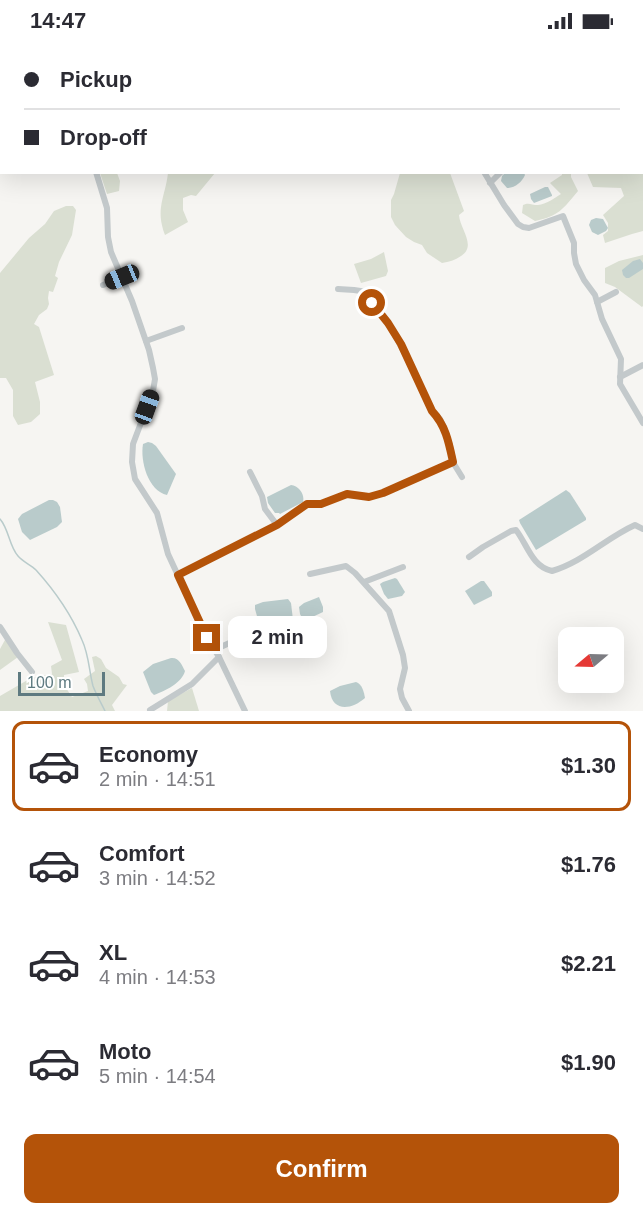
<!DOCTYPE html>
<meta charset="utf-8">
<style>
body{margin:0;font-family:Helvetica,sans-serif;background:#f7f7f7;color:#2b2b33;height:100vh;display:flex;flex-direction:column;font-size:22px;white-space:nowrap}
*{box-sizing:border-box;margin:0}
p{font-size:20px;color:#7c7c81}
.icon{flex:none;width:33px;height:33px;fill:none;stroke:currentColor;stroke-width:2;stroke-linecap:round;stroke-linejoin:round}
.map{position:relative;height:669px;overflow:hidden}
.panel{display:flex;flex-direction:column;background:#fff;flex:1}
.panel>*{flex:none}
.banner{position:absolute;left:0px;top:0px;width:644px;height:132px;box-shadow:0 6px 24px #0002;display:grid;align-content:center;height:132px;padding:0 24px;background:#fff}
.needle{width:39px;rotate:251deg}
.controls{position:absolute;left:558px;top:585px;display:grid;gap:12px}
.controls a{display:grid;place-items:center;width:66px;height:66px;border-radius:12px;background:#fff;box-shadow:0 6px 24px #0002;font-size:30px}
.scale{position:absolute;left:18px;bottom:15px;width:87px;box-sizing:border-box;padding-left:6px;border:3px solid #5e7a80;border-top:0;font-size:16px;line-height:21px;white-space:nowrap;color:#5e7a80;-webkit-text-stroke:4px #fff;paint-order:stroke}
.end{position:absolute;width:27px;height:27px;margin:-14px;border:8px solid #b45309;background:#fff;box-shadow:0 0 0 3px #fff}
.from{border-radius:50%}
.bubble{position:absolute;height:42px;border-radius:12px;background:#fff;box-shadow:0 6px 24px #0002;font-size:20px;font-weight:600;line-height:42px;text-align:center}
.car{position:absolute;width:18px;height:36px;margin:-18px -9px;border-radius:8px;box-shadow:0 0 4px 2px #0007;background:linear-gradient(#222 24%,#8ab4d8 0 40%,#222 0 76%,#8ab4d8 0 86%,#222 0)}
.banner b{display:flex;align-items:center;gap:21px;height:57px;font-size:22px}
.banner b+b{border-top:2px solid #e1e1e2}
.banner i{width:15px;height:15px;background:#2b2b33}
ul{padding:10px 0 0;list-style:none}
li{display:flex;align-items:center;gap:18px;height:90px;margin:0 12px 9px;padding:0 12px;border:3px solid transparent;border-radius:12px}
li div{flex:1}
li b{display:block;font-size:22px}
li em{font-style:normal;font-weight:600}
li.selected{border-color:#b45309}
li>.icon{width:54px;height:54px;stroke-width:1.5}
.button{display:flex;gap:12px;margin-top:auto;padding:12px 24px}
.button a{flex:1;height:69px;border-radius:12px;background:#b45309;color:#fff;font-size:24px;font-weight:600;line-height:69px;text-align:center}
.status{display:flex;justify-content:space-between;align-items:center;height:42px;padding:0 30px;background:#fff;direction:ltr}
.status svg{height:16px;fill:currentColor}
.map>svg:first-child{display:block}
</style>
<div class="status"><b>14:47</b><svg viewBox="0 0 49 12"><path d="M0 12V9h3v3zM5 12V6h3v6zM10 12V3h3v9zM15 12V0h3v12zM26 1h20v11H26zM47 4h2v5h-2z"/></svg></div>
<div class="map">
<svg width="643" height="669" viewBox="0 0 643 669">
<rect width="100%" height="100%" fill="#f6f5f2"/>
<!-- green -->
<g fill="#dadfd2">
<path d="M643 33V189L632 192 605 201 603 193 608 189V181L603 173 624 154 621 146 593 145 587 131 642 130Z"/>
<path d="M100 131H117L120 139 119 149 107 152Z"/>
<path d="M168 131H215L196 154 191 153 183 156V168L188 180 165 193C155 166 165 156 168 131Z"/>
<path d="M400 131H450L464 169 459 173C460 187 477 204 461 214 455 218 449 220 442 221L427 211 422 203 414 200 406 195 395 183 391 175V158L394 152Z"/>
<path d="M562 131H571V135L578 149C563 167 559 174 535 179L522 171 523 163C529 160 531 163 538 163 546 162 555 156 561 152L550 141 562 133Z"/>
<path d="M66 164H73L76 168 72 193 59 220 55 234 58 236 53 250 49 249 48 256 49 262 47 267 39 273 34 282 39 285 54 333 35 340 40 360V372L31 380 18 383 13 374V348L6 336H0V231L29 196 45 182 54 169Z"/>
<path d="M384 210 388 229 386 234 361 241 354 222 371 217Z"/>
<path d="M643 213V264L642 265 615 245 605 241V226L619 219Z"/>
<path d="M48 580 66 583 79 630 64 633V643L72 655 88 649 87 642 84 637 95 629 92 615 96 614 101 617 106 626 119 635 123 642 127 643 112 663 115 669H0V654L31 636 52 632 51 624 62 618Z"/>
<path d="M6 596 18 615 0 628V607Z"/>
<path d="M192 646 199 669H167L168 659Z"/>
</g>
<!-- water -->
<g fill="#b9cbcb">
<path d="M505 131H524L525 133C522 140 515 146 507 146L501 139 502 134Z"/>
<path d="M545 145H548L552 153V154L534 161 531 157 530 152Z"/>
<path d="M596 176 603 177 608 186 606 189 598 193 592 190 589 183 591 178Z"/>
<path d="M640 217 643 221V227L629 236H626L623 233 622 228 633 219Z"/>
<path d="M148 400 152 401 156 404 176 432 167 453C148 449 140 419 143 402Z"/>
<path d="M291 443C299 444 305 452 303 460L280 472 279 471H275L268 461 267 455Z"/>
<path d="M566 448 570 451 586 476V478L536 508 520 481 519 478Z"/>
<path d="M49 458H53L57 460 60 465 62 480 57 485 30 498 22 490 18 477 22 472Z"/>
<path d="M395 536 397 537 405 550 402 554 388 557 384 552 380 542 383 540Z"/>
<path d="M481 539H484L492 550V554L474 563 465 549Z"/>
<path d="M319 555 323 565V570L306 578H303L300 572 299 565 304 561Z"/>
<path d="M288 557 291 561 293 578C283 584 271 589 260 585L255 567V563L263 560Z"/>
<path d="M171 616C179 615 182 623 185 629 182 641 165 649 154 653L151 650 143 630 153 622Z"/>
<path d="M356 640C362 642 364 650 365 656 350 669 332 669 330 649L340 644Z"/>
</g>
<g fill="none" stroke-linecap="round" stroke-linejoin="round">
<!-- stream -->
<path stroke="#b9cbcb" stroke-width="1.5" d="M0 477C9 487 9 504 18 514 23 520 31 523 36 528 55 549 71 572 82 598 89 613 89 629 93 644 96 652 101 661 105 669"/>
<!-- minor -->
<g stroke="#c3c9cb" stroke-width="6">
<path d="M455 0 456 2"/>
<path d="M92 2 93 0"/>
<path d="M622 2 624 0"/>
<path d="M0 56H2"/>
<path d="M96 130 107 166 108 195 111 210 132 259 149 308 153 326 155 337 153 349 133 402 132 420 135 437 157 471 168 512 207 596 219 615 245 669"/>
<path d="M484 130 504 163 518 182 523 185 529 186 563 174 574 201V211L576 222 584 238 595 253 602 277 621 317 620 342 643 381"/>
<path d="M490 141 501 130"/>
<path d="M103 243 122 235"/>
<path d="M338 247 354 248 367 250C372 262 382 270 388 281 405 309 418 339 432 369L440 377 444 385 450 404 454 422 462 435"/>
<path d="M597 260 616 250"/>
<path d="M146 299 182 286"/>
<path d="M620 335 643 323"/>
<path d="M250 430 262 454 265 467 277 483"/>
<path d="M469 515 483 505 511 489 516 488C527 502 532 525 552 529 583 520 606 496 635 483L643 487"/>
<path d="M310 532 346 524 355 531 389 569 403 613 405 626 400 647 402 656 409 669"/>
<path d="M178 533 277 483 307 462H321L347 452 369 455 383 451 453 420"/>
<path d="M364 540 403 525"/>
<path d="M0 585 17 611 32 630"/>
<path d="M214 608 236 598"/>
<path d="M150 668 192 642 219 615"/>
</g>
</g>
<g fill="none" stroke-linecap="round" stroke-linejoin="round">
<!-- route -->
<path stroke="#b45309" stroke-width="8" d="M207 596 178 533 277 483 307 462H321L347 452 369 455 383 451 453 420C449 401 446 384 432 369L401 302 388 281 372 261"/>
</g>
</svg>
<div class="controls">
<a><svg class="needle" viewBox="-14 -14 28 28"><path d="M0-13l5 13h-10z" fill="#e53935"/><path d="M0 13l5-13h-10z" fill="#7c7c81"/></svg></a>
</div>
<div class="scale">100 m</div>
<i class="end from" style="left:372px;top:261px"></i>
<i class="end" style="left:207px;top:596px"></i>
<div class="bubble" style="left:228px;top:574px;width:99px">2 min</div>
<i class="car" style="left:122px;top:235px;rotate:248deg"></i>
<i class="car" style="left:147px;top:365px;rotate:20deg"></i>
<div class="banner">
<b><i class="from"></i>Pickup</b>
<b><i></i>Drop-off</b>
</div>
</div>
<section class="panel">
<ul>
<li class="selected"><svg class="icon" aria-label="car" viewBox="0 0 24 24"><path d="M5 17H2v-5l4-1 3-4h7l3 4 3 1v5h-3M9 17h6M6 11h13"/><circle cx="7" cy="17" r="2"/><circle cx="17" cy="17" r="2"/></svg><div><b>Economy</b><p>2 min · 14:51</p></div><em>$1.30</em></li>
<li><svg class="icon" aria-label="car" viewBox="0 0 24 24"><path d="M5 17H2v-5l4-1 3-4h7l3 4 3 1v5h-3M9 17h6M6 11h13"/><circle cx="7" cy="17" r="2"/><circle cx="17" cy="17" r="2"/></svg><div><b>Comfort</b><p>3 min · 14:52</p></div><em>$1.76</em></li>
<li><svg class="icon" aria-label="car" viewBox="0 0 24 24"><path d="M5 17H2v-5l4-1 3-4h7l3 4 3 1v5h-3M9 17h6M6 11h13"/><circle cx="7" cy="17" r="2"/><circle cx="17" cy="17" r="2"/></svg><div><b>XL</b><p>4 min · 14:53</p></div><em>$2.21</em></li>
<li><svg class="icon" aria-label="car" viewBox="0 0 24 24"><path d="M5 17H2v-5l4-1 3-4h7l3 4 3 1v5h-3M9 17h6M6 11h13"/><circle cx="7" cy="17" r="2"/><circle cx="17" cy="17" r="2"/></svg><div><b>Moto</b><p>5 min · 14:54</p></div><em>$1.90</em></li>
</ul>
<div class="button"><a>Confirm</a></div>
</section>
